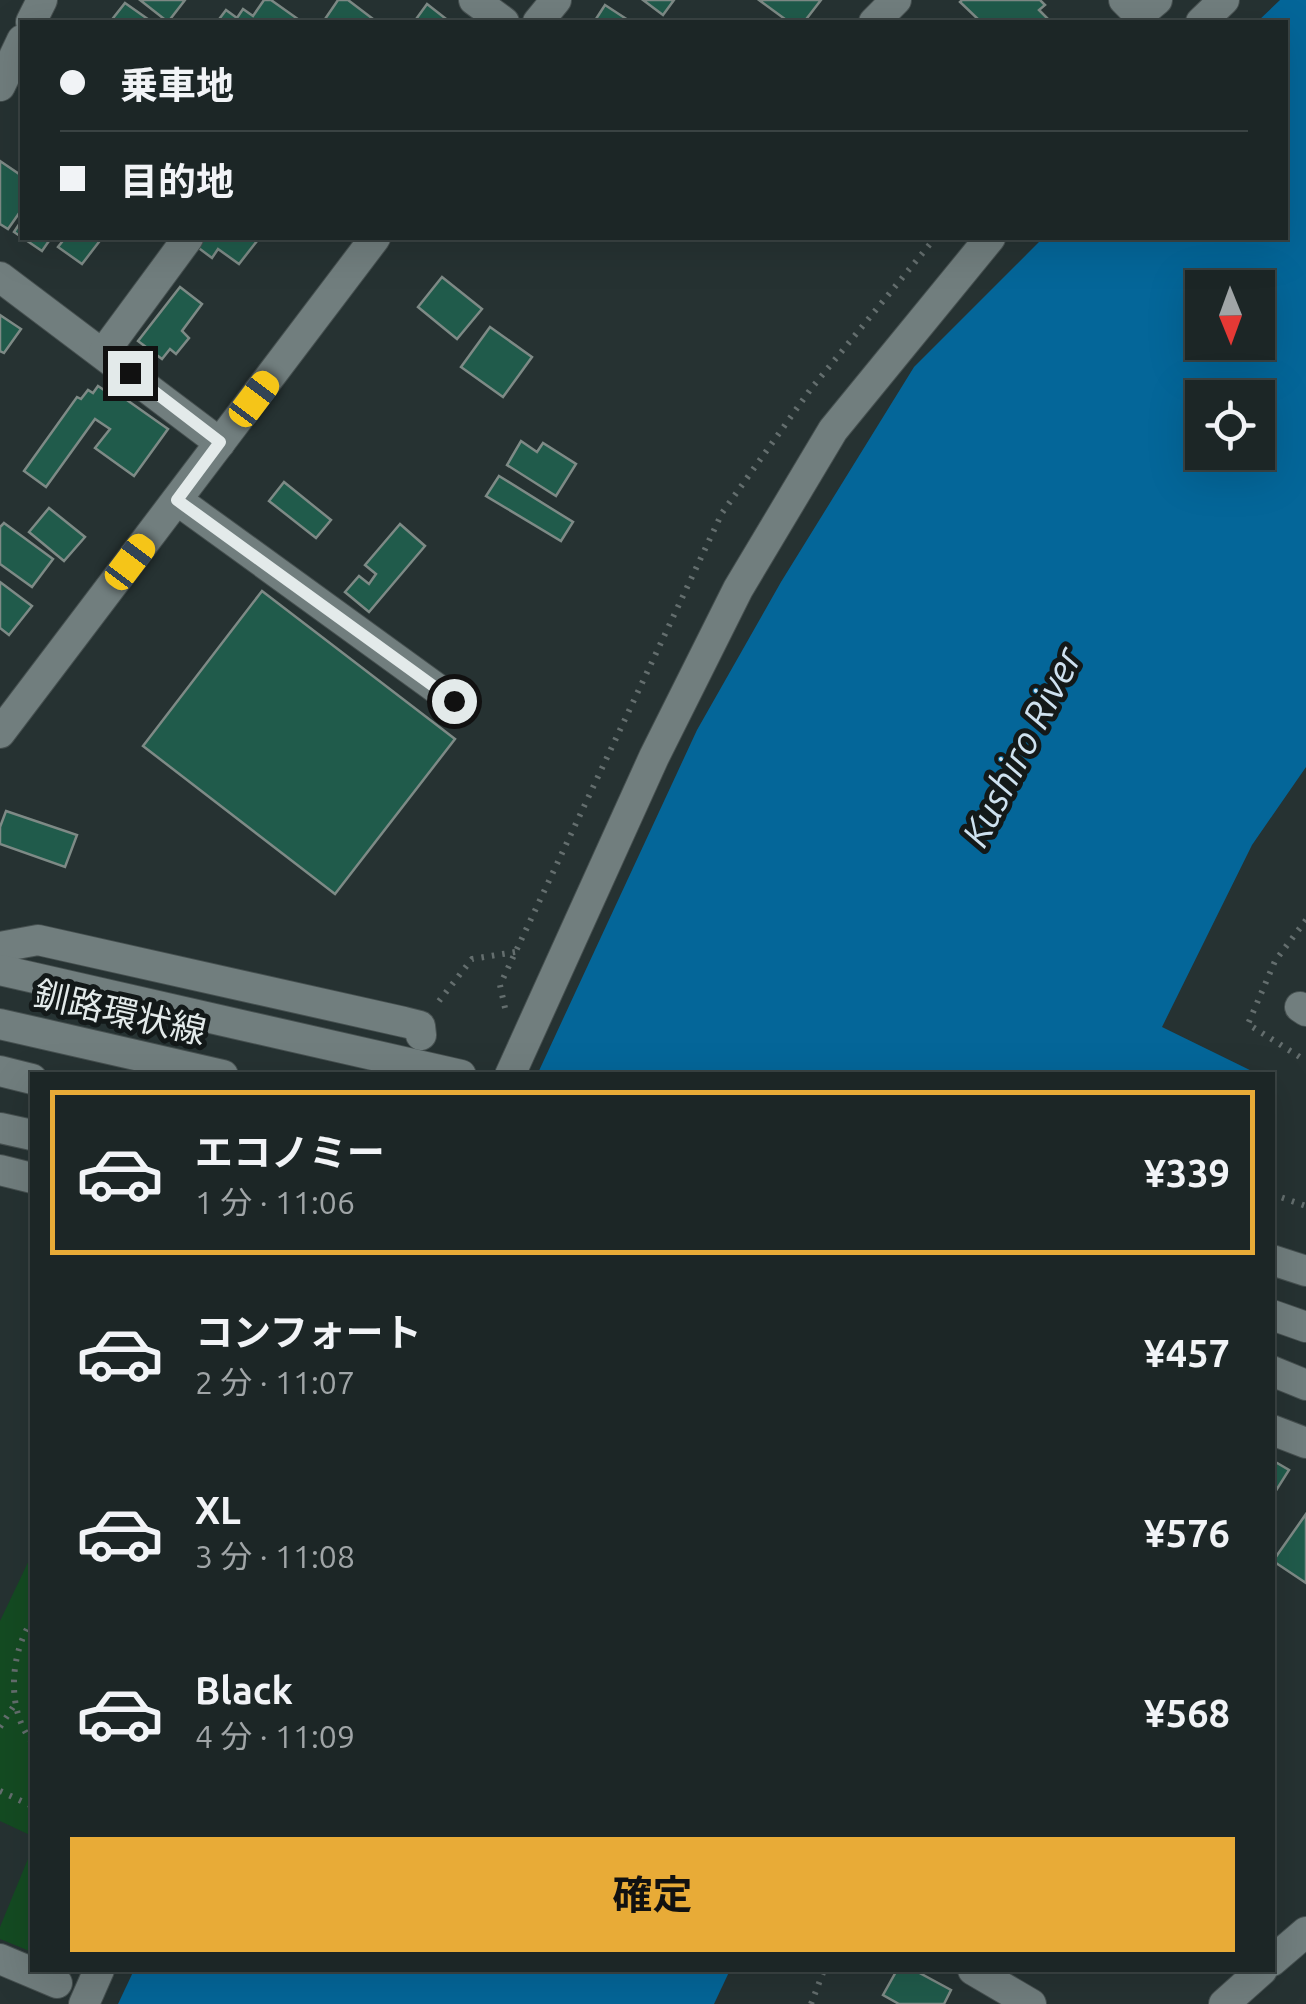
<!DOCTYPE html>
<html lang="ja">
<meta charset="utf-8">
<style>
body{margin:0;font-family:Ubuntu,"Noto Sans JP",sans-serif;background:#252e2e;color:#f1f3f6;height:100vh;display:flex;flex-direction:column;font-size:38px;white-space:nowrap}
*{box-sizing:border-box;margin:0}
p{font-size:32px;color:#a0a5a7}
.icon{flex:none;width:55px;height:55px;fill:none;stroke:currentColor;stroke-width:2;stroke-linecap:round;stroke-linejoin:round}
.map{position:relative;flex:1;overflow:hidden}
.drawer{position:absolute;left:30px;top:1072px;width:1245px;height:900px;display:flex;flex-direction:column;background:#1c2626;border-radius:0px;box-shadow:0 10px 40px #0002,0 0 0 2px #3a4343}
.drawer>*{flex:none}
.hud{position:absolute;left:20px;top:20px;width:1268px;height:220px;border-radius:0px;box-shadow:0 10px 40px #0002,0 0 0 2px #3a4343;display:grid;align-content:center;height:220px;padding:0 40px;background:#1c2626}
.needle{width:65px;rotate:179deg}
.buttons{position:absolute;left:1185px;top:270px;display:grid;gap:20px}
.buttons a{display:grid;place-items:center;width:90px;height:90px;border-radius:0px;background:#1c2626;box-shadow:0 10px 40px #0002,0 0 0 2px #3a4343;font-size:50px}
.end{position:absolute;width:45px;height:45px;margin:-22px;border:12px solid #e3eaea;background:#111;box-shadow:0 0 0 5px #111}
.from{border-radius:50%}
.car{position:absolute;width:30px;height:60px;margin:-30px -15px;border-radius:12px;box-shadow:0 0 8px 2px #0007;background:linear-gradient(#f5c518 24%,#345 0 40%,#f5c518 0 76%,#345 0 86%,#f5c518 0)}
.hud b{display:flex;align-items:center;gap:35px;height:95px;font-size:38px}
.hud b+b{border-top:2px solid #3a4343}
.hud i{width:25px;height:25px;background:#f1f3f6}
ul{padding:18px 0 0;list-style:none}
li{display:flex;align-items:center;gap:30px;height:165px;margin:0 20px 15px;padding:0 20px;border:5px solid transparent;border-radius:0px}
li div{flex:1}
li b{display:block;font-size:38px}
li em{font-style:normal;font-weight:700}
li.active{border-color:#e8ab37}
li>.icon{width:90px;height:90px;stroke-width:1.5}
.cta{display:flex;gap:20px;margin-top:auto;padding:20px 40px}
.cta a{flex:1;height:115px;border-radius:0px;background:#e8ab37;color:#111;font-size:40px;font-weight:700;line-height:115px;text-align:center}
.map>svg:first-child{display:block}
</style>
<div class="map">
<svg width="1306" height="2004" viewBox="0 0 1306 2004">
<rect width="100%" height="100%" fill="#263232"/>
<!-- green -->
<g fill="#144b22">
<path d="M32 1554V1836L0 1821V1621Z"/>
<path d="M32 1849V1952L0 1939V1927Z"/>
</g>
<!-- water -->
<g fill="#046699" fill-rule="evenodd">
<path d="M1280 0H1306V767L1252 845 1162 1027 1260 1075H537L697 730 781 582 914 367 1043 238H1285V22H1257ZM1202 288H1258V342H1202ZM1202 398H1258V452H1202Z"/>
<path d="M134 1970H730L714 2004H118Z"/>
</g>
<!-- building -->
<g fill="#205b4b" stroke="#7e8a86" stroke-width="2.5">
<path d="M140 0H185L168 22Z"/>
<path d="M264 0H271L302 22H217L226 10 237 18 243 9 253 16Z"/>
<path d="M338 0H348L377 22H323Z"/>
<path d="M643 0H674L663 15Z"/>
<path d="M759 0H821L804 22H789Z"/>
<path d="M962 0H1040L1045 5 1039 10 1051 22H981L960 2Z"/>
<path d="M125 3 152 22H110Z"/>
<path d="M427 4 450 22H414Z"/>
<path d="M605 5 631 22H594Z"/>
<path d="M0 161 22 176V209L8 229 0 224Z"/>
<path d="M22 220V238H51L42 251 14 232Z"/>
<path d="M65 238H102L82 264 58 247Z"/>
<path d="M202 238H252L257 241 239 264 218 249 212 258 196 246Z"/>
<path d="M442 277 482 309 457 339 418 307Z"/>
<path d="M180 287 202 304 182 331 189 338 176 354 170 349 162 359 138 341Z"/>
<path d="M0 315 21 329 4 353 0 351Z"/>
<path d="M490 327 532 357 503 397 461 367Z"/>
<path d="M98 386 104 390 107 386 168 429 134 476 95 448 110 429 95 419 46 487 24 471 77 397 81 399 88 390 93 393Z"/>
<path d="M521 441 537 452 543 443 576 464 556 496 507 465Z"/>
<path d="M499 476 573 522 561 541 486 496Z"/>
<path d="M284 482 331 520 316 538 269 501Z"/>
<path d="M49 508 85 537 64 561 29 532Z"/>
<path d="M4 523 53 559 32 587 0 564V527Z"/>
<path d="M400 524 425 546 369 612 345 592 359 576 369 584 376 574 365 565Z"/>
<path d="M0 582 32 606 9 635 0 628Z"/>
<path d="M262 591 455 739 335 894 143 746Z"/>
<path d="M6 811 77 835 65 867 0 844V827Z"/>
<path d="M1272 1460 1289 1470 1272 1497Z"/>
<path d="M1306 1514V1583L1273 1561Z"/>
<path d="M897 1970H914L951 1990 944 2004H899L883 1995Z"/>
</g>
<g fill="none" stroke-linecap="round" stroke-linejoin="round">
<!-- minor casing -->
<g stroke="#465050" stroke-width="32">
<g id="minor">
<path d="M474 0 504 22"/>
<path d="M1124 0 1139 15 1157 0"/>
<path d="M31 22 42 0"/>
<path d="M538 22 556 0"/>
<path d="M874 22 896 0"/>
<path d="M1201 22 1224 0"/>
<path d="M0 86 22 40"/>
<path d="M0 277 220 443"/>
<path d="M104 352 188 238"/>
<path d="M177 500 454 701"/>
<path d="M0 733 375 238"/>
<path d="M0 947 38 940 404 1022 420 1026 421 1035"/>
<path d="M0 970 461 1075"/>
<path d="M1300 1007 1306 1011"/>
<path d="M0 1024 223 1075"/>
<path d="M0 1071 32 1079"/>
<path d="M510 1075 654 757 738 589 833 430 990 238"/>
<path d="M0 1128 32 1135"/>
<path d="M0 1170 32 1178"/>
<path d="M1272 1260 1306 1271"/>
<path d="M1272 1315 1306 1327"/>
<path d="M1272 1371 1306 1385"/>
<path d="M1272 1430 1306 1443"/>
<path d="M0 1959 57 1983"/>
<path d="M1272 1961 1306 1932"/>
<path d="M973 1970 1031 2004"/>
<path d="M84 2004 99 1970"/>
<path d="M1224 2004 1262 1970"/>
</g>
</g>
<!-- path -->
<g stroke="#646e6e" stroke-width="6" stroke-dasharray="2.5 8" stroke-linecap="butt">
<path d="M1306 920 1275 961 1248 1024 1306 1061"/>
<path d="M439 1001 472 959 515 952"/>
<path d="M505 1008 500 985 722 513 810 390 935 238"/>
<path d="M1272 1194 1306 1206"/>
<path d="M32 1620C10 1654 6 1709 32 1742"/>
<path d="M0 1727 15 1704"/>
<path d="M0 1791 32 1806"/>
<path d="M811 2004 824 1970"/>
</g>
<!-- minor -->
<use href="#minor" stroke="#717e7e" stroke-width="30"/>
</g>
<g fill="none" stroke-linecap="round" stroke-linejoin="round">
<!-- route -->
<path stroke="#e3eaea" stroke-width="12" d="M130 373 220 442 177 500 454 701"/>
</g>
<g text-anchor="middle" stroke-width="10" stroke-linejoin="round" paint-order="stroke">
<!-- street labels -->
<g font-size="35" fill="#e3eaea" stroke="#131919">
<text transform="translate(120 1013) rotate(13)" y="12">釧路環状線</text>
</g>
<!-- water labels -->
<g font-size="38" font-style="italic" fill="#cee1ef" stroke="#131919">
<text transform="translate(1022 747) rotate(-63)" y="13">Kushiro River</text>
</g>
</g>
</svg>
<div class="buttons">
<a><svg class="needle" viewBox="-14 -14 28 28"><path d="M0-13l5 13h-10z" fill="#e53935"/><path d="M0 13l5-13h-10z" fill="#a0a5a7"/></svg></a>
<a><svg class="icon" aria-label="locate" viewBox="0 0 24 24"><circle cx="12" cy="12" r="6"/><path d="M12 2v4M12 18v4M2 12h4M18 12h4"/></svg></a>
</div>
<i class="end from" style="left:454px;top:701px"></i>
<i class="end" style="left:130px;top:373px"></i>
<i class="car" style="left:254px;top:399px;rotate:37deg"></i>
<i class="car" style="left:130px;top:562px;rotate:37deg"></i>
<div class="hud">
<b><i class="from"></i>乗車地</b>
<b><i></i>目的地</b>
</div>
<section class="drawer">
<ul>
<li class="active"><svg class="icon" aria-label="car" viewBox="0 0 24 24"><path d="M5 17H2v-5l4-1 3-4h7l3 4 3 1v5h-3M9 17h6M6 11h13"/><circle cx="7" cy="17" r="2"/><circle cx="17" cy="17" r="2"/></svg><div><b>エコノミー</b><p>1 分 · 11:06</p></div><em>¥339</em></li>
<li><svg class="icon" aria-label="car" viewBox="0 0 24 24"><path d="M5 17H2v-5l4-1 3-4h7l3 4 3 1v5h-3M9 17h6M6 11h13"/><circle cx="7" cy="17" r="2"/><circle cx="17" cy="17" r="2"/></svg><div><b>コンフォート</b><p>2 分 · 11:07</p></div><em>¥457</em></li>
<li><svg class="icon" aria-label="car" viewBox="0 0 24 24"><path d="M5 17H2v-5l4-1 3-4h7l3 4 3 1v5h-3M9 17h6M6 11h13"/><circle cx="7" cy="17" r="2"/><circle cx="17" cy="17" r="2"/></svg><div><b>XL</b><p>3 分 · 11:08</p></div><em>¥576</em></li>
<li><svg class="icon" aria-label="car" viewBox="0 0 24 24"><path d="M5 17H2v-5l4-1 3-4h7l3 4 3 1v5h-3M9 17h6M6 11h13"/><circle cx="7" cy="17" r="2"/><circle cx="17" cy="17" r="2"/></svg><div><b>Black</b><p>4 分 · 11:09</p></div><em>¥568</em></li>
</ul>
<div class="cta"><a>確定</a></div>
</section>
</div>
